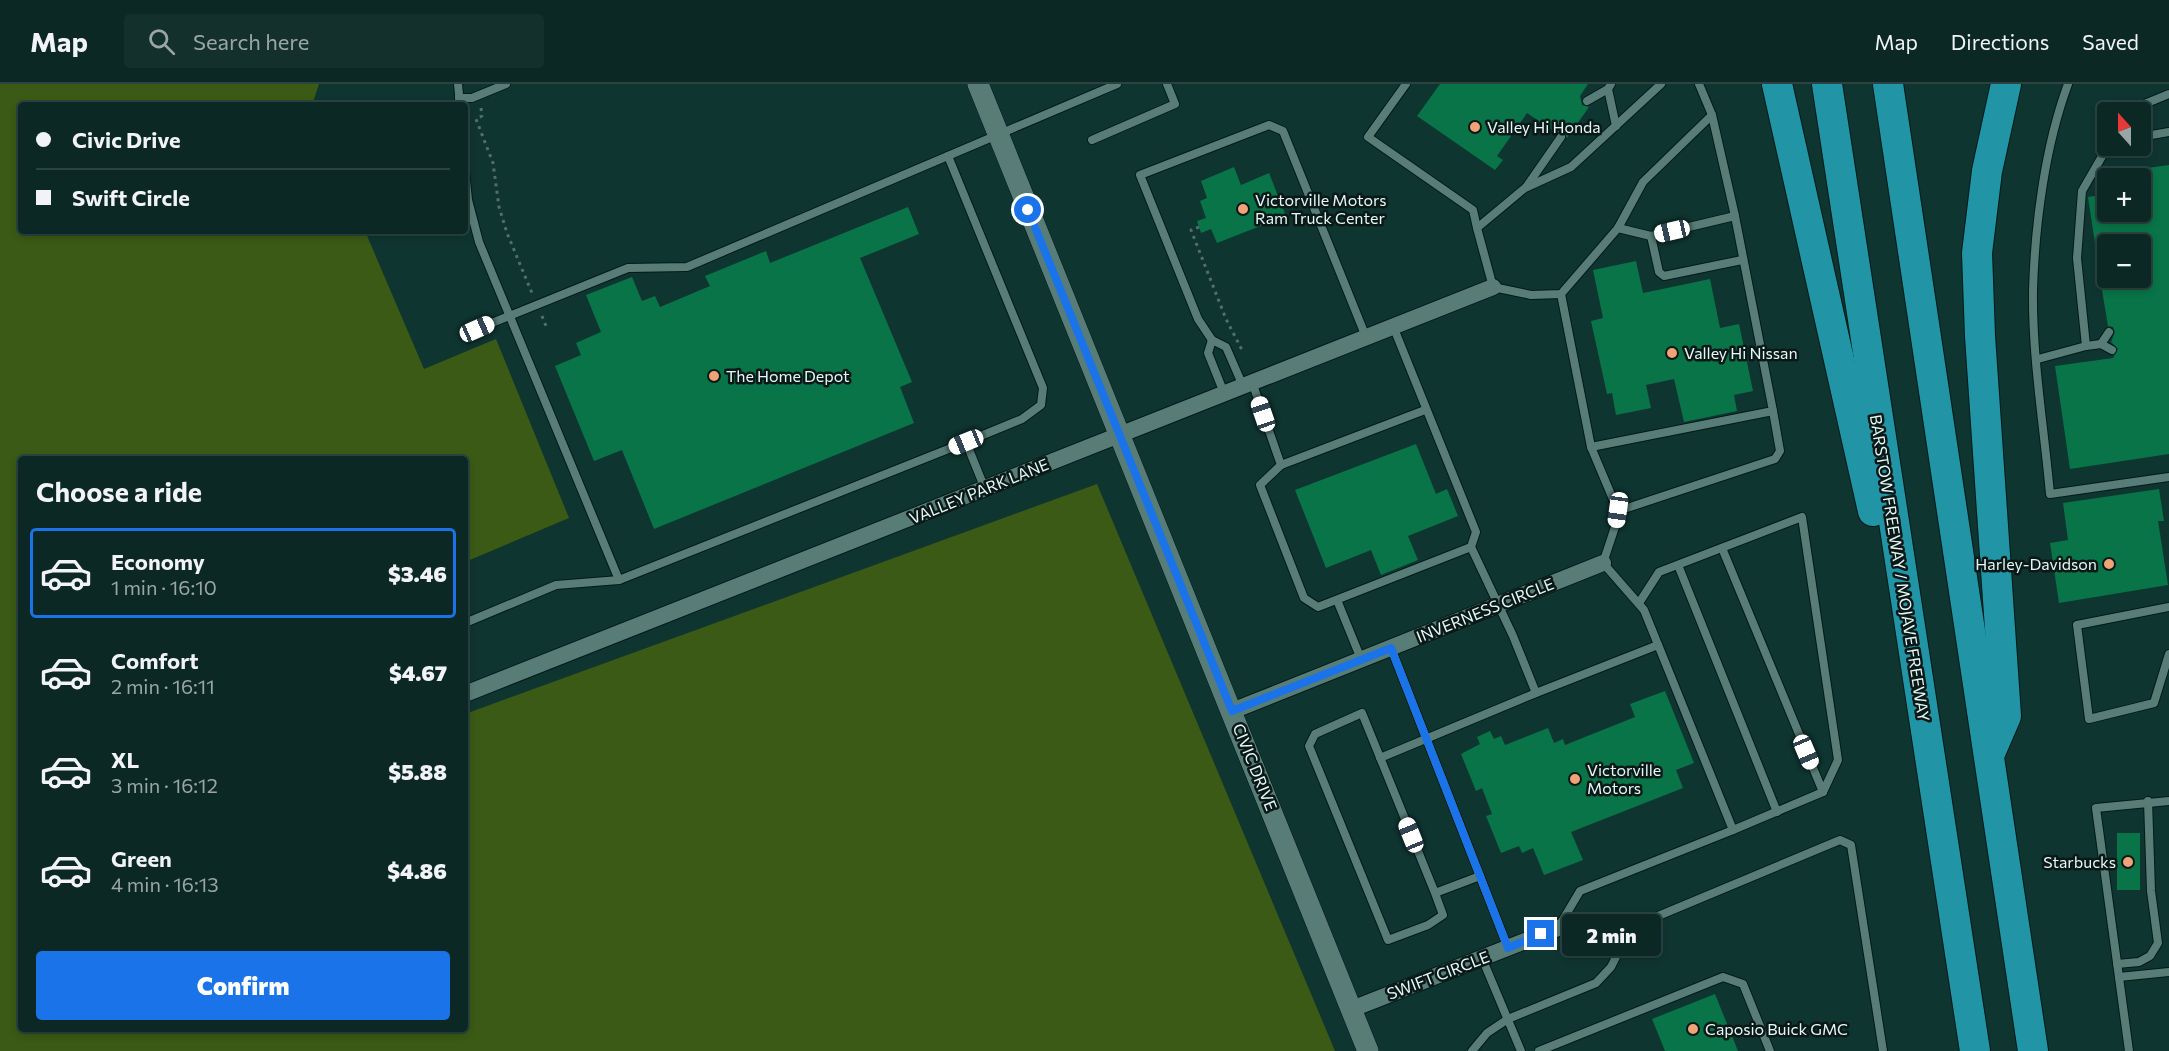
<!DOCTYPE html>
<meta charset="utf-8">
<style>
body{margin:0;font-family:Commissioner,sans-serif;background:#14302c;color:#f1f3f6;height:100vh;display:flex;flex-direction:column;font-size:22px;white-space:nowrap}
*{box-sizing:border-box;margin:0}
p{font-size:20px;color:#9aa6a6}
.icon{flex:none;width:33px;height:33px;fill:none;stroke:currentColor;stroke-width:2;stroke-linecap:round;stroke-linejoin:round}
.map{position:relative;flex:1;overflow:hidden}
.drawer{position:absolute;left:18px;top:372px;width:450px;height:576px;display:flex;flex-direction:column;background:#0b2824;border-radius:6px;box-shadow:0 3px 9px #0003,0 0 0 2px #2b4441}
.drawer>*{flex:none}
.top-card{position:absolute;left:18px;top:18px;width:450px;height:132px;border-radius:6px;box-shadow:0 3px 9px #0003,0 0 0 2px #2b4441;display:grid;align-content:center;height:132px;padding:0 18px;background:#0b2824}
.needle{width:39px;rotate:339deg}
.fabs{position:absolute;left:2097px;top:18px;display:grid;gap:12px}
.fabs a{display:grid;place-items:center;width:54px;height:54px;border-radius:6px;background:#0b2824;box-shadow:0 3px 9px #0003,0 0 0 2px #2b4441;font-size:30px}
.end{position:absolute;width:27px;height:27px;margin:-14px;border:8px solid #1a73e8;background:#fff;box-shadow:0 0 0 3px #fff}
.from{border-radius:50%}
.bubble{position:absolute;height:42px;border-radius:6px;background:#0b2824;box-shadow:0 3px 9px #0003,0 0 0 2px #2b4441;font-size:20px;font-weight:800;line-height:42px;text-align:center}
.car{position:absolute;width:18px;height:36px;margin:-18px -9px;border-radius:8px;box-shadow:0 0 4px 2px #0007;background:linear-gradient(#fff 24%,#345 0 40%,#fff 0 76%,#345 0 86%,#fff 0)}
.top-card b{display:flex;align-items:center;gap:21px;height:57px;font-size:22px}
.top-card b+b{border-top:2px solid #2b4441}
.top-card i{width:15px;height:15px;background:#f1f3f6}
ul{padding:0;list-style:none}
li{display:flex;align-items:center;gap:18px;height:90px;margin:0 12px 9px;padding:0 6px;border:3px solid transparent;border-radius:6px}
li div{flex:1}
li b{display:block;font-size:22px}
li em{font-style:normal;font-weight:800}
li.selected{border-color:#1a73e8}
li>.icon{width:54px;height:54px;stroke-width:1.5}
h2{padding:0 18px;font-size:27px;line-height:72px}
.cta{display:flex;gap:12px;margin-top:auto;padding:12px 18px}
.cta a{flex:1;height:69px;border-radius:6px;background:#1a73e8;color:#fff;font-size:24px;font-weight:800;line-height:69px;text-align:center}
header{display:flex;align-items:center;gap:36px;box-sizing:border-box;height:84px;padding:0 30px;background:#0b2824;border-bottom:2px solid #2b4441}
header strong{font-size:28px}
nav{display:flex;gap:33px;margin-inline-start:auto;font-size:21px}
.search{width:420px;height:54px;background:#14302c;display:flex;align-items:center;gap:15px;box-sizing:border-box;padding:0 21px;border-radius:6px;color:#9aa6a6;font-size:22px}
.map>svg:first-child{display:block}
</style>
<header>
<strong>Map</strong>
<div class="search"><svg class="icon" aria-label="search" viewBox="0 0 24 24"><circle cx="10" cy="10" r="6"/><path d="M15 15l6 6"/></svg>Search here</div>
<nav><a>Map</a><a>Directions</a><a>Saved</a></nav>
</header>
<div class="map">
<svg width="2169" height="967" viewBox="0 0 2169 967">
<rect width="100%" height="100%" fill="#0f3530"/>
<!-- green -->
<path fill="#3b5a15" d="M0 0H319L312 21H21V147H365L424 285 496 255 569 434 465 478V375H21V945H465V630L1097 400 1335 967H0Z"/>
<!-- building -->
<g fill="#097447">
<path d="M1440 0H1588L1580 12 1582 21 1589 23 1567 54 1564 47 1556 49 1527 29 1497 72 1503 76 1495 86 1417 32Z"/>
<path d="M2169 81V370L2070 385 2055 282 2113 274 2118 265 2111 258 2115 248 2113 243 2108 242 2100 194H2140V160H2108V191L2100 192 2088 113 2108 110V128H2140V85Z"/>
<path d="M1234 83 1241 101 1269 89 1286 132 1217 159 1211 145 1201 149 1197 137 1206 134 1200 117 1207 114 1201 97Z"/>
<path d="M908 123 919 150 860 174 912 298 900 303 914 339 654 445 622 366 594 377 555 282 581 271 576 259 601 248 586 211 632 193 642 217 655 212 660 223 710 202 705 192 766 167 770 179Z"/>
<path d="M1636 177 1643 209 1710 195 1720 244 1739 240 1753 307 1734 311 1737 327 1684 338 1674 295 1646 301 1651 324 1616 331 1612 309 1607 310 1591 237 1603 234 1593 186Z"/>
<path d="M1416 360 1436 410 1447 405 1458 432 1408 452 1418 476 1381 491 1371 466 1326 484 1295 406Z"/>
<path d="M2159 405 2164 437H2158L2168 501 2059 519 2050 459 2068 456 2063 419Z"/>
<path d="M1665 607 1694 679 1676 686 1683 704 1571 748 1583 776 1544 791 1533 764 1522 769 1519 762 1501 769 1486 732 1492 730 1482 704 1476 707 1461 670 1480 660 1477 653 1490 647 1494 655 1501 652 1505 661 1548 644 1554 659 1563 655 1565 661 1635 633 1630 620Z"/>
<rect x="2117" y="749" width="23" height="57"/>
<path d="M1715 910 1738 967H1665L1652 935Z"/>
</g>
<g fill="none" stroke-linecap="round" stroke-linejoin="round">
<!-- service casing -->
<g stroke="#011b18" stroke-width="10">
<g id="service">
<path d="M458 0 460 21"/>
<path d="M1406 0 1368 53 1473 126 1477 144"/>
<path d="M1611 0 1608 5 1616 42"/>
<path d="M1661 0 1571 83 1525 104 1477 144 1493 203 1531 211 1561 210 1618 144 1643 98 1712 31 1699 0"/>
<path d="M2068 0C2045 62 2035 140 2033 206 2032 273 2044 343 2050 410L2169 393"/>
<path d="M459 14H472L506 0"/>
<path d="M1587 17 1608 5"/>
<path d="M2138 28 2147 19 2169 10"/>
<path d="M1712 31 1735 132"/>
<path d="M2140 53 2169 48"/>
<path d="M1092 56 1175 20 1167 0"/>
<path d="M465 87 468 116 479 158 619 496"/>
<path d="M1527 102 1561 53"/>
<path d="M1651 152 1659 188 1664 192 1742 176"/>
<path d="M1561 210 1591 363 1773 327 1735 132 1651 152 1618 144"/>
<path d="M477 245 628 184 687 183 1117 0"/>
<path d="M1212 256 1208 269 1224 309"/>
<path d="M2101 260 2109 248"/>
<path d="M2086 262 2101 260 2112 266"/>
<path d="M2038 275 2086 262 2077 174 2082 107 2108 62"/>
<path d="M1252 298 1281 381 1260 401 1304 514 1318 523 1471 463 1476 448 1393 242"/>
<path d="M1243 302 1226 263 1212 256 1198 235 1140 91 1269 41 1283 47 1366 253"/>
<path d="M966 358 985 405"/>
<path d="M1281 381 1425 326"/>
<path d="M1618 427 1775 375 1780 367 1773 327"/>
<path d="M1722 464 1823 708"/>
<path d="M1678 481 1777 728"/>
<path d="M1337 516 1361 575"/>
<path d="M1639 519 1659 488 1802 433 1838 676 1823 708 1733 746"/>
<path d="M2169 523 2077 541 2089 635 2154 619 2169 570"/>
<path d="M465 539 556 501 619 496 966 358 1022 335 1041 321 1043 304 948 72"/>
<path d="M1391 564 1508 864"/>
<path d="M1536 609 1658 561"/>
<path d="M1380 674 1536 609 1513 552 1471 463"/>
<path d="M1435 809 1362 629 1315 650 1309 662 1388 856 1428 841 1443 831 1435 809 1480 792"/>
<path d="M1558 844 1580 807 1733 746 1644 526 1603 479 1615 443 1618 427 1591 363"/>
<path d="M1482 874 1521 967"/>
<path d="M2117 880 2139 878 2150 872 2158 859 2151 807 2148 717"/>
<path d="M2119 893 2169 888"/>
<path d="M1472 967 1487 949 1508 935 1596 899 1611 883 1624 857 1639 840 1840 756 1851 761 1883 967"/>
<path d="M1539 967 1723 893 1743 900 1770 967"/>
<path d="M2129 967 2096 724 2169 717"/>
</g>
</g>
<!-- minor casing -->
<g stroke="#011b18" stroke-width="18">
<g id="minor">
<path d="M465 610 1493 203"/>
<path d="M1232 627 1603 479"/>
<path d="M1352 925 1558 844"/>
</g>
</g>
<!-- tertiary casing -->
<g stroke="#011b18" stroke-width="22">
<path id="tertiary" d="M978 0 1368 967"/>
</g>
<!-- motorway casing -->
<g stroke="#011b18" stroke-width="32">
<g id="motorway">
<path d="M1777 0 1873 427"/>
<path d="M1827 0 1975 967"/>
<path d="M1888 0 2033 967"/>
<path d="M1990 669 2006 632 1980 252 1977 169 1987 87 2006 0"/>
</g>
</g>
<!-- path -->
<g stroke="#50706c" stroke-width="3" stroke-dasharray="3 4.5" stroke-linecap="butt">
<path d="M481 24 482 32 476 35 493 79 499 123 507 149 532 209"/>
<path d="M1199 143 1191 146 1226 235 1242 266"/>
<path d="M542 232 546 242"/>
</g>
<!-- service -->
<use href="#service" stroke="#587d77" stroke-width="8"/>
<!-- minor -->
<use href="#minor" stroke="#587d77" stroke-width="16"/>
<!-- tertiary -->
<use href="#tertiary" stroke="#587d77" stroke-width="21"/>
<!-- motorway -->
<use href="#motorway" stroke="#2195a6" stroke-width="30"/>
</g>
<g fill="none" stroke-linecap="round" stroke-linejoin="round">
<!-- route -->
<path stroke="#1a73e8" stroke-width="8" d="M1028 126 1232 627 1391 564 1508 864 1541 850"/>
</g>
<!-- markers -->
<g fill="#efa377" stroke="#0a1917" stroke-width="2">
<circle cx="1475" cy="43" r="6"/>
<circle cx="1243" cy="125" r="6"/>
<circle cx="1672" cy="269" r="6"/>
<circle cx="714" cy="292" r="6"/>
<circle cx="2109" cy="480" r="6"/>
<circle cx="1575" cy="695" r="6"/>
<circle cx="2128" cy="778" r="6"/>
<circle cx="1693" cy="945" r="6"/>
</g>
<g text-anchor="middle" stroke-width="5" stroke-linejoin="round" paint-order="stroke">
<!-- poi labels -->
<g font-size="16" fill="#e4f8f5" stroke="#0a1917" text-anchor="start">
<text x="1487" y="49">Valley Hi Honda</text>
<text x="1255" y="122">Victorville Motors<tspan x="1255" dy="18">Ram Truck Center</tspan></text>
<text x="1684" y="275">Valley Hi Nissan</text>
<text x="726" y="298">The Home Depot</text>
<text x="2097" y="486" text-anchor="end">Harley-Davidson</text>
<text x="1587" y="692">Victorville<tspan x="1587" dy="18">Motors</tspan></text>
<text x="2116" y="784" text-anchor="end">Starbucks</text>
<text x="1705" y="951">Caposio Buick GMC</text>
</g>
<!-- street labels -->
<g font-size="16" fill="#e4f8f5" stroke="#0a1917">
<text transform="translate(979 407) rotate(-22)" y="6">VALLEY PARK LANE</text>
<text transform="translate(1900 484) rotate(81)" y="6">BARSTOW FREEWAY / MOJAVE FREEWAY</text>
<text transform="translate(1485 526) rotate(-22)" y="6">INVERNESS CIRCLE</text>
<text transform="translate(1255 683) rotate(68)" y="6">CIVIC DRIVE</text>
<text transform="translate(1438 891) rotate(-21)" y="6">SWIFT CIRCLE</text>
</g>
</g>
</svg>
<div class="fabs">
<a><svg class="needle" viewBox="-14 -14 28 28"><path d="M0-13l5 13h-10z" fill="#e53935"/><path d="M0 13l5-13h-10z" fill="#9aa6a6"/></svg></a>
<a>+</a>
<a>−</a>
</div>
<i class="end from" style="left:1028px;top:126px"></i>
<i class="end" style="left:1541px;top:850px"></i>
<div class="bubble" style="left:1562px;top:830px;width:99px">2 min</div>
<i class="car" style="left:1672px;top:147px;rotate:257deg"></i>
<i class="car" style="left:477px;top:245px;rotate:66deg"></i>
<i class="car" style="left:1263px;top:330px;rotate:341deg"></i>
<i class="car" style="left:966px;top:358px;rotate:248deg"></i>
<i class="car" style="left:1618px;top:426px;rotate:188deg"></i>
<i class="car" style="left:1806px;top:668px;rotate:157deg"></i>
<i class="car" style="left:1411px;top:751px;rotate:338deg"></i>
<div class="top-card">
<b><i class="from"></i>Civic Drive</b>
<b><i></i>Swift Circle</b>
</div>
<section class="drawer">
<h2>Choose a ride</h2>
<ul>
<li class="selected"><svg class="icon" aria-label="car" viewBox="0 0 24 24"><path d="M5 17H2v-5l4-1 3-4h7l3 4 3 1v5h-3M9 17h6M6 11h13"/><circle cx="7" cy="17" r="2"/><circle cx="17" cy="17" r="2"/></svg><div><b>Economy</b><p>1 min · 16:10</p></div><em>$3.46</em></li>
<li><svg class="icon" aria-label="car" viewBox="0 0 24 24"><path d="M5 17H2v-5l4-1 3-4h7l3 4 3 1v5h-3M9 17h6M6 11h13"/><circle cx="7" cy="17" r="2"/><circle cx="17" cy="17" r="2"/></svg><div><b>Comfort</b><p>2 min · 16:11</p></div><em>$4.67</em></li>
<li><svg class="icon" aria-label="car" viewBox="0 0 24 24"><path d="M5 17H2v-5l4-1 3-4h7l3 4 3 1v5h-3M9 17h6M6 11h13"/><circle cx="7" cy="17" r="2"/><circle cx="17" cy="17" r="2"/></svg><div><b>XL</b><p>3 min · 16:12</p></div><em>$5.88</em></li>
<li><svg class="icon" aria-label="car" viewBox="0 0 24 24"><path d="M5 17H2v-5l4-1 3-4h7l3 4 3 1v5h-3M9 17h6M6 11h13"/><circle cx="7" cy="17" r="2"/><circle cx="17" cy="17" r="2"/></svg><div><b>Green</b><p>4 min · 16:13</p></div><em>$4.86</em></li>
</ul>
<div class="cta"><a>Confirm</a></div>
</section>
</div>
